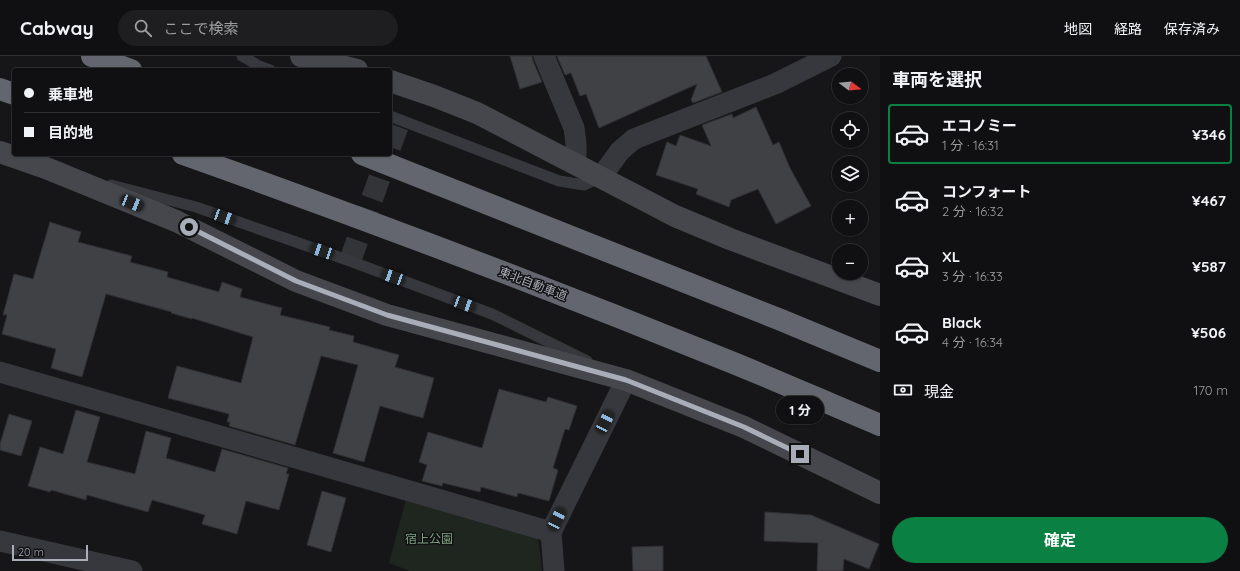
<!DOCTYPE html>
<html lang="ja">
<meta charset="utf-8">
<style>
body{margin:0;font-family:Quicksand,"Noto Sans JP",sans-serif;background:#1e1e20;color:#f1f3f6;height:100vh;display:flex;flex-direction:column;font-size:15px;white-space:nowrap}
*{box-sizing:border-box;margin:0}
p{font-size:13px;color:#9c9d9f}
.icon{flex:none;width:22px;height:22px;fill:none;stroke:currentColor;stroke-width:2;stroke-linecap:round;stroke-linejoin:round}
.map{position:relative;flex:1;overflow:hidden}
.sheet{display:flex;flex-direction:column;background:#101012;width:360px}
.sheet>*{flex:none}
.guide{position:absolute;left:12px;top:12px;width:380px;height:88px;border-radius:4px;box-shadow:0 1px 3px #0004,0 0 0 1px #303032;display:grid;align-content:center;height:88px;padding:0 12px;background:#101012}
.needle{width:26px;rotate:106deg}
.controls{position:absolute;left:832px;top:12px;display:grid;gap:8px}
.controls a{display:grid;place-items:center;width:36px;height:36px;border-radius:50%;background:#101012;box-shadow:0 1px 3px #0004,0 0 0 1px #303032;font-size:20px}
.scale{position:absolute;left:12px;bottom:10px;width:76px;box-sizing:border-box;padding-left:4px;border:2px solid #a8adb8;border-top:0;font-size:11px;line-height:14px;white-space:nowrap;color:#a8adb8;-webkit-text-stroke:3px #111113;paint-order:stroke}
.end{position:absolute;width:18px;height:18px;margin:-9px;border:5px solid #a8adb8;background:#111;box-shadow:0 0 0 2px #111}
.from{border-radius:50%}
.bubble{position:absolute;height:28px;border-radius:14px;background:#101012;box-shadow:0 1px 3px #0004,0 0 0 1px #303032;font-size:13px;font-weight:700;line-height:28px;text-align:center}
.car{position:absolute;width:12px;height:24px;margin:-12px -6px;border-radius:5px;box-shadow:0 0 3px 1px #0007;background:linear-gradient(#222 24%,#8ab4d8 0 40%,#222 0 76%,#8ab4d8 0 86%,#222 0)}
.guide b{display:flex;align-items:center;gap:14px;height:38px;font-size:15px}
.guide b+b{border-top:1px solid #303032}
.guide i{width:10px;height:10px;background:#f1f3f6}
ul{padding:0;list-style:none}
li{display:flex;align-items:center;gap:12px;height:60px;margin:0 8px 6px;padding:0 4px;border:2px solid transparent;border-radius:4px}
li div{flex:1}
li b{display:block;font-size:15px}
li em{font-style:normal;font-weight:700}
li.on{border-color:#0b8043}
li>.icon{width:36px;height:36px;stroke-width:1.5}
h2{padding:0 12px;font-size:18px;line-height:48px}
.pay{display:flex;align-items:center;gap:10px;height:44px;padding:0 12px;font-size:15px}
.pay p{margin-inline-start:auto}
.cta{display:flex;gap:8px;margin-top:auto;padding:8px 12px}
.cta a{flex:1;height:46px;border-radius:24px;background:#0b8043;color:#fff;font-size:16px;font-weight:700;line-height:46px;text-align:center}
header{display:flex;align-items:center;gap:24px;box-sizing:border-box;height:56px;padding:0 20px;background:#101012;border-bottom:1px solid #303032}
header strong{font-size:19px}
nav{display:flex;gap:22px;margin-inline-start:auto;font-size:14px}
.search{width:280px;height:36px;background:#1e1e20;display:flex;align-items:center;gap:10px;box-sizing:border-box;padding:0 14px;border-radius:22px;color:#9c9d9f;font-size:15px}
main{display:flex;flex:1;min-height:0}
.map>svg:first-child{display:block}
</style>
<header>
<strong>Cabway</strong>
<div class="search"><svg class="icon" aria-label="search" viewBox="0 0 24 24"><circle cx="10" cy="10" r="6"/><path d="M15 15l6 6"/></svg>ここで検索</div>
<nav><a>地図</a><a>経路</a><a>保存済み</a></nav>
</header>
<main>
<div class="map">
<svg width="880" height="515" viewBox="0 0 880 515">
<rect width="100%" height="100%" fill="#161618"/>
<!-- green -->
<path fill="#1e261f" d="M406 443 538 480 542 515H410L389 507Z"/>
<!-- building -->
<g fill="#404145" stroke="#303034">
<path d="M510 0H532L533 5 542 26 520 33Z"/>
<path d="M557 0H706L722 36 693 47 691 44 697 28 599 72 586 38 580 40 571 17 565 19Z"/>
<path d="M756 51 773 89 779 86 790 112 811 150 776 168 758 133 731 144 729 151 696 138 698 133 656 119 667 86 676 90 680 79 711 90 702 69 732 58 733 62Z"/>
<path d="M50 166 81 176 78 186 132 200 130 206 168 216 167 221 219 236 222 226 242 233 240 241 282 252 280 259 330 271 329 274 354 280 353 286 399 299 395 311 434 322 423 362 380 350 364 406 333 397 358 309 321 300 295 389 229 370 230 366H227L229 358 168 342 177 310 241 327 253 281 192 262V263L171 257 172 256 106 238 82 321 51 312 56 293 2 278 7 259H3L14 218 33 223Z"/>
<path d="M499 333 546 346 548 341 577 350 569 374 565 373 553 412 558 414 549 445 518 437 517 441 481 431 480 436 443 427 442 430 422 425 427 409 419 406 428 376 482 392Z"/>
<path d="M76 354 100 361 87 406 135 418 146 375 171 382 166 402 215 416 222 393 288 412 286 418H289L279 454 246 445 237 478 202 468 205 459 152 444 148 456 87 439 86 444 51 434 50 436 28 430 40 391 63 398Z"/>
<path d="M9 358 32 365 21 400 0 394V388Z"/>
<path d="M322 435 346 442 331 496 307 489Z"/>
<path d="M765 456 811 459 879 488 869 513 844 503 843 515H817L818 487 764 485Z"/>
<path d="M663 490V515H633L632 491Z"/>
</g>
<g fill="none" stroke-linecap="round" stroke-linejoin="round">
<!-- secondary-tunnel -->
<g stroke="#333438" stroke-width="22" stroke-dasharray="22 11" stroke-linecap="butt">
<path d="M390 91 400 64"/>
<path d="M350 205 388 98"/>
</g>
<!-- lane -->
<g stroke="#37383d" stroke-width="11">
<path d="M242 0 259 10 270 14"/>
<path d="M390 60 559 125 584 129 601 121"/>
<path d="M111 129 196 151 350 205 492 258 587 305"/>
</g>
<!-- street -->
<g stroke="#37383d" stroke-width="21">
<path d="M544 0 574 72 576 88V107"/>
<path d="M601 121 620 95 634 83 775 28 831 0"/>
<path d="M0 316 551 476"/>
<path d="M0 485 132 515"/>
<path d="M554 515 551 476 626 324"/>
</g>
<!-- secondary -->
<g stroke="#45474d" stroke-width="22">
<path d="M301 0 357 14"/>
<path d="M390 25 434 40 477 57 675 160 730 183 880 239"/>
<path d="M0 96 46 112 176 165 296 225 387 259 626 324 744 371 880 437"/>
</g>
<!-- highway -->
<g stroke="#63666e" stroke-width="22">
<path d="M92 0 131 14"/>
<path d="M0 33 14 38"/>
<path d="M183 98C363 162 543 230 721 302 774 323 827 347 880 369"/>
<path d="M362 98 781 264 880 305"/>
</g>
</g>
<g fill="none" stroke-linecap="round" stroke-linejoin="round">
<!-- route -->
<path stroke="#a8adb8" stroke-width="5" d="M189 171 296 225 387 259 626 324 744 371 800 398"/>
</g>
<g text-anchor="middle" stroke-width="3" stroke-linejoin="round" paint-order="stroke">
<!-- street labels -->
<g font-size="12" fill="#a8adb8" stroke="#111113">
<text transform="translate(533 228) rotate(21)" y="4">東北自動車道</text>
</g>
<!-- park labels -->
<g font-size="12" fill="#7fa381" stroke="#111113">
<text x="429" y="487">宿上公園</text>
</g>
</g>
</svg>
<div class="controls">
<a><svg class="needle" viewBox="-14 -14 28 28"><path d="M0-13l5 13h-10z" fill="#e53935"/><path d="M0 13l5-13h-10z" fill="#9c9d9f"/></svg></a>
<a><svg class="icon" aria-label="locate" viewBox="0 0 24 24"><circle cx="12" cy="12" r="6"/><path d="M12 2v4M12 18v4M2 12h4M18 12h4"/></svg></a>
<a><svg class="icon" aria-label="layers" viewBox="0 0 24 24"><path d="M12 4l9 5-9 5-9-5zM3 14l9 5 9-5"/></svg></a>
<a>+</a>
<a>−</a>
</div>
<div class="scale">20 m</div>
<i class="end from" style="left:189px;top:171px"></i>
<i class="end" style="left:800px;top:398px"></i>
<div class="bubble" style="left:776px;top:340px;width:48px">1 分</div>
<i class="car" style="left:132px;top:147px;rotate:112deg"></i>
<i class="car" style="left:224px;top:161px;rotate:110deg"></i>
<i class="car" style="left:322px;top:195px;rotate:289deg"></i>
<i class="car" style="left:393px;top:221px;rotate:290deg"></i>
<i class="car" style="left:464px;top:248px;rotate:110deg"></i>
<i class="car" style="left:605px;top:366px;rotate:27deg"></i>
<i class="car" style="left:557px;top:463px;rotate:26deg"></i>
<div class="guide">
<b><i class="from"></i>乗車地</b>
<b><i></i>目的地</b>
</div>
</div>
<section class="sheet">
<h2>車両を選択</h2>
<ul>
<li class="on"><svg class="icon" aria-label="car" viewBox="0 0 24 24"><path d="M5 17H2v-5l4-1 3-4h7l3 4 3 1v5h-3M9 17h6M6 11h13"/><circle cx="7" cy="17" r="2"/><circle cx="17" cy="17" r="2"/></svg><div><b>エコノミー</b><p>1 分 · 16:31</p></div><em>¥346</em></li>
<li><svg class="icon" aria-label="car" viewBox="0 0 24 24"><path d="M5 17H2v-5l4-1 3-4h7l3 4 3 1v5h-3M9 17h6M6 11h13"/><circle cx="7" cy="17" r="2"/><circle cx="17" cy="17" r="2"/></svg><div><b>コンフォート</b><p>2 分 · 16:32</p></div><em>¥467</em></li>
<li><svg class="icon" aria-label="car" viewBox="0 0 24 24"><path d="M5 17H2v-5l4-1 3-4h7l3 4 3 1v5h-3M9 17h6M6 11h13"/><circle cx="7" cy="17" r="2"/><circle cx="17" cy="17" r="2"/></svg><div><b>XL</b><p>3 分 · 16:33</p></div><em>¥587</em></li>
<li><svg class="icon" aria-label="car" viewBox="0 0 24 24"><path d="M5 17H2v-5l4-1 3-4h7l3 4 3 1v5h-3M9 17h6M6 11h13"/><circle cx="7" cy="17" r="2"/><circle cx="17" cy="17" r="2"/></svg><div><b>Black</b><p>4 分 · 16:34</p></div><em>¥506</em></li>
</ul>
<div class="pay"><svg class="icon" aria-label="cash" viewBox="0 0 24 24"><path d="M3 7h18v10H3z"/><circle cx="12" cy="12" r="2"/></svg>現金<p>170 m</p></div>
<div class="cta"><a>確定</a></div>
</section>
</main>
